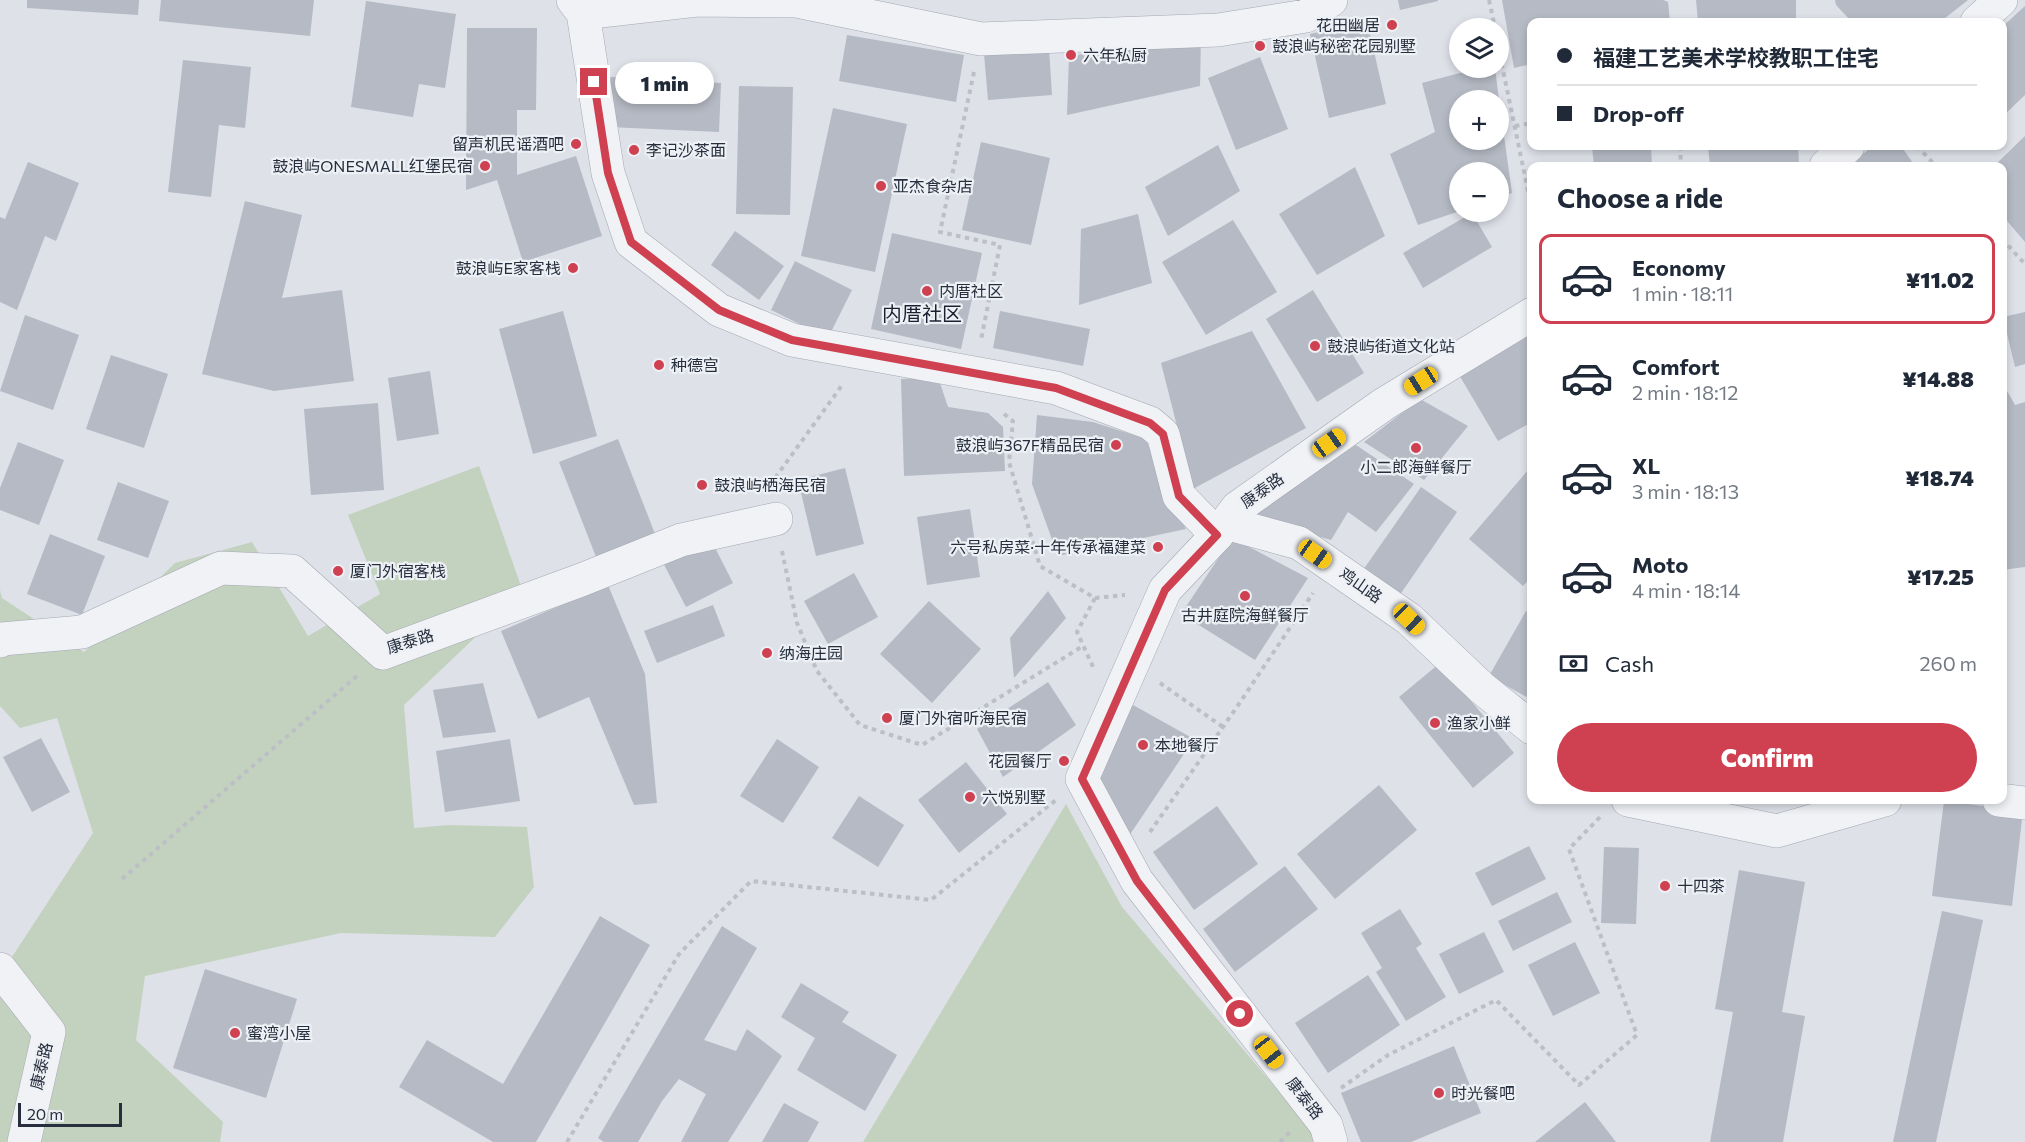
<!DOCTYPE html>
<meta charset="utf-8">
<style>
body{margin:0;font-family:Commissioner,"Noto Sans SC",sans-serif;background:#f6f6f7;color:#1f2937;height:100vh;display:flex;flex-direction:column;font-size:22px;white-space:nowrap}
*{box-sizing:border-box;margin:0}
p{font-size:20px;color:#747a83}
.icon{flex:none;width:33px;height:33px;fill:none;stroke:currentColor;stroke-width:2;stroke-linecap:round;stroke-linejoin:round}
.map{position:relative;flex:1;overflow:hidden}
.panel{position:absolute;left:1527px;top:162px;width:480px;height:642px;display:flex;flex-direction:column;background:#fff;border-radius:12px;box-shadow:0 3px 9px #0003}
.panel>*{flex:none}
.top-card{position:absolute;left:1527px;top:18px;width:480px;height:132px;border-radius:12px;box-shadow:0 3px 9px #0003;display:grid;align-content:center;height:132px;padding:0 30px;background:#fff}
.buttons{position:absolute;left:1449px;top:18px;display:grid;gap:12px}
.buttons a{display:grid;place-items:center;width:60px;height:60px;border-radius:50%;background:#fff;box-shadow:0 3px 9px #0003;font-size:30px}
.scale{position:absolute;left:18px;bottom:15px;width:104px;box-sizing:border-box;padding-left:6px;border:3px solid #272f3e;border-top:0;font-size:16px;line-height:21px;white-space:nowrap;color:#272f3e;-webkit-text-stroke:4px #edf0f5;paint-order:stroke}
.end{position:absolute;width:27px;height:27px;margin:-14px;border:8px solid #cf4150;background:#fff;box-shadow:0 0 0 3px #fff}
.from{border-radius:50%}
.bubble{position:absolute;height:42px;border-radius:21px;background:#fff;box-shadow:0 3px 9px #0003;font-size:20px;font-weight:800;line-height:42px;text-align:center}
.car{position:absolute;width:18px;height:36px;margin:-18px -9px;border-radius:8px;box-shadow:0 0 4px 2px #0007;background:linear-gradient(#f5c518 24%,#345 0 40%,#f5c518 0 76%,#345 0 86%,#f5c518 0)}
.top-card b{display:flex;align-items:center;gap:21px;height:57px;font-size:22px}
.top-card b+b{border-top:2px solid #e0e1e3}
.top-card i{width:15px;height:15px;background:#1f2937}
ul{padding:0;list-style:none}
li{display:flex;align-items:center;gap:18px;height:90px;margin:0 12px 9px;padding:0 18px;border:3px solid transparent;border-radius:12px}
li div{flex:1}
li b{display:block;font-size:22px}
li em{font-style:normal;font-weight:800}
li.active{border-color:#cf4150}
li>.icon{width:54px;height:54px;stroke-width:1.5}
h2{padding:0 30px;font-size:27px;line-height:72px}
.pay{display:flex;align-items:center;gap:15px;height:66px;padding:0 30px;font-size:22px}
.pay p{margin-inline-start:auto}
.cta{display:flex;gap:12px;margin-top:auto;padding:12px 30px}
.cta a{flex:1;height:69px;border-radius:36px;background:#cf4150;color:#fff;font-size:24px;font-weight:800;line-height:69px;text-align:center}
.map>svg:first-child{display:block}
</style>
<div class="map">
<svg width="2025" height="1142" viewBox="0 0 2025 1142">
<rect width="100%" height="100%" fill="#dee1e8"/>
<!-- green -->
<g fill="#c3d2bf">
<path d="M479 466 523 592 404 705 414 828 449 825 527 827 534 887 495 937 341 933 145 976 136 1040 223 1122 220 1142H0V957L10 960 93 833 57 718 20 728 0 706V590L2 598 84 652 175 563 252 542 308 636 380 594 348 515Z"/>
<path d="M1066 804 1122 907 1322 1142H863Z"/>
</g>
<!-- building -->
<g fill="#b5bac4">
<path d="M27 0H139L138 15 27 8Z"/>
<path d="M161 0H314L310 36 159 21Z"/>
<path d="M1398 0H1438V1L1400 10Z"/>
<path d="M1502 0H1663L1668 2 1670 22H1532V64L1514 68Z"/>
<path d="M1696 0H1796V22H1698Z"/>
<path d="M1835 0H1968L1940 22H1852L1836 5Z"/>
<path d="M366 1 456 14 445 88 419 84 413 117 351 107Z"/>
<path d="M2025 6V95L2002 117V27Z"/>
<path d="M1367 21 1386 104 1329 118 1310 34Z"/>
<path d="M467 28H537L536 110H517V175L576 156 602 236 523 262 497 180 466 190Z"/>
<path d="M847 35 964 55 956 102 839 81Z"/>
<path d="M1201 37 1200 86 1067 115 1069 56Z"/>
<path d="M1049 49 1052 95 988 100 984 54Z"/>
<path d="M1260 57 1288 129 1236 150 1208 78Z"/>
<path d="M183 60 251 67 245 128 219 125 211 197 168 192Z"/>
<path d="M1479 68H1495L1499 100H1460V140H1498L1500 107 1512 193 1498 198V172H1460V211L1418 225 1390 154 1435 132 1422 83Z"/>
<path d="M611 77 721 83 719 132 609 127Z"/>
<path d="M739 86 793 87 790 215 736 214Z"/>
<path d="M833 108 907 124 875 272 801 256Z"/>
<path d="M2025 136V242L2002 215V166H1994Z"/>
<path d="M981 142 1050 158 1031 245 962 230Z"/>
<path d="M1218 145 1240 191 1168 236 1145 187Z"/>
<path d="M1592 146H1651L1652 166H1594Z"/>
<path d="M1708 146H1798L1799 163 1776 166H1710Z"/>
<path d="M1873 146H1901L1915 166H1848Z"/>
<path d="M28 162 79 183 56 241 45 236 17 310 0 302V217L5 219Z"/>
<path d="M1355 167 1385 236 1317 275 1279 214Z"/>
<path d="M245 201 302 215 282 298 342 290 354 381 274 391 202 374Z"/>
<path d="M1472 213 1492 247 1423 288 1403 253Z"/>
<path d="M1138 214 1152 283 1079 305 1081 229Z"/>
<path d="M1233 220 1277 292 1206 335 1162 262Z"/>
<path d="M735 231 784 266 759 300 711 265Z"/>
<path d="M892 233 982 253 961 349 871 329Z"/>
<path d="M795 261 852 290 828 338 771 310Z"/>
<path d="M1313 290 1364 373 1317 402 1266 319Z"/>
<path d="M563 311 597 436 533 454 499 329Z"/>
<path d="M1000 311 1090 329 1083 366 993 348Z"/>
<path d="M2025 312V364L2015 367 2003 317Z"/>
<path d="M25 315 79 335 53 410 0 391Z"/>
<path d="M1532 328V422L1498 441 1458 373Z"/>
<path d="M1252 331 1306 428 1193 489 1161 363Z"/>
<path d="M111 355 168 374 144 448 86 429Z"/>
<path d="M430 371 439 434 397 441 388 378Z"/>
<path d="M938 377 948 407 988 413 1003 427 1005 471 904 476 901 379Z"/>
<path d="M2002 382 2015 405 2025 402V567L2002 570Z"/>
<path d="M1420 399 1468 426 1424 480 1364 442Z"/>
<path d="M378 403 384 490 311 495 304 409Z"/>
<path d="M1037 415 1093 422 1146 439 1162 483 1186 529 1058 556 1032 484Z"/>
<path d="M618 439 657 539 598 562 559 462Z"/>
<path d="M18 442 64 460 39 525 0 510V488Z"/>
<path d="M1356 445 1414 484 1376 532 1348 512 1331 540 1248 517Z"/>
<path d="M845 468 864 544 816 556 798 480Z"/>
<path d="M1529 469 1532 472V576L1523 586 1469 539Z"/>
<path d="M118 482 169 501 148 558 97 540Z"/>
<path d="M1421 487 1457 512 1397 599 1361 573Z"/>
<path d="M970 509 980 577 927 585 917 517Z"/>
<path d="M705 528 733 583 686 607 658 553Z"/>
<path d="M50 534 105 556 82 615 27 594Z"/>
<path d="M1232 538 1308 578 1255 660 1181 614Z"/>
<path d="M854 573 878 617 828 644 804 601Z"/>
<path d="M608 585 645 674 657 803 634 805 589 697 538 719 501 631Z"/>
<path d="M1048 591 1066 618 1014 678 1010 638Z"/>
<path d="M929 601 981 649 932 703 880 654Z"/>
<path d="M713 605 725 636 657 663 644 631Z"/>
<path d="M1526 611 1532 615V700L1489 676Z"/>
<path d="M1440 663 1514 753 1473 788 1399 697Z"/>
<path d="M1048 682 1076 725 1003 777 977 729Z"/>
<path d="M483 683 496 732 443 738 433 690Z"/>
<path d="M1133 705 1194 739 1129 836 1097 776Z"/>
<path d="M41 738 70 792 32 812 3 757Z"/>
<path d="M510 739 520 801 445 812 436 751Z"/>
<path d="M777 739 819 767 783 823 740 796Z"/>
<path d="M966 762 1007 814 959 853 918 800Z"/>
<path d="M1379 785 1417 830 1335 899 1297 854Z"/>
<path d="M859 796 904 825 878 867 832 838Z"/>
<path d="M1944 801 2023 811 2012 906 1932 896Z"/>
<path d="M1217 806 1258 864 1194 910 1153 852Z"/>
<path d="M1529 846 1546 879 1492 906 1475 873Z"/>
<path d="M1604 847 1639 848 1636 924 1601 923Z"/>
<path d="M1285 866 1318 909 1235 972 1203 929Z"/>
<path d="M1739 870 1805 882 1782 1012 1805 1016 1783 1142H1710L1733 1012 1715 1009Z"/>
<path d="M1557 892 1572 922 1513 951 1498 921Z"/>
<path d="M1400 909 1422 944 1416 948 1446 997 1406 1021 1376 972 1382 968 1361 933Z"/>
<path d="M1942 911 1983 920 1936 1142H1893Z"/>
<path d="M600 916 650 945 536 1142H493L399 1087 427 1040 503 1084Z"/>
<path d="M722 926 757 948 704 1040 736 1051 747 1029 782 1056 728 1142H681L706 1094 679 1079 662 1101 638 1142H604L598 1138Z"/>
<path d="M1484 932 1504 972 1459 994 1439 954Z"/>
<path d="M1575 942 1600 993 1553 1016 1528 965Z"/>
<path d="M205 969 297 999 266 1098 173 1068Z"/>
<path d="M1368 975 1400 1025 1328 1073 1295 1023Z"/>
<path d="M801 983 849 1012 842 1022 897 1055 865 1111 797 1070 815 1038 781 1017Z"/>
<path d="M1454 1046 1481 1113 1411 1142H1361L1341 1093Z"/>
<path d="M1585 1102 1616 1142H1535Z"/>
<path d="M784 1103 819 1122 808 1142H762Z"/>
</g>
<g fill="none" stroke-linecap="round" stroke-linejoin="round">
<!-- street casing -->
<g stroke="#a3a8b2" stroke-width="34">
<g id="street">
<path d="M573 0 583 13 608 173 631 242 719 310 792 340 1056 388 1150 423 1163 434 1179 496 1217 535"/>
<path d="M583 13 697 0 797 1 981 39 1218 30 1306 16 1331 0"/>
<path d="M1977 22 2001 0"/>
<path d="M1826 166 1848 146"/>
<path d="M1226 523 1299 543 1409 619 1483 689 1532 728"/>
<path d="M0 641 2 639 82 632 221 568 292 571 383 653 581 580 681 540 776 519"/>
<path d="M1628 800 1777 831 1885 800"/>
<path d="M1999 800 2025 803"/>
<path d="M0 969 49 1032 24 1142"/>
<path d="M1331 1142 1326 1125 1137 881 1082 779 1165 590 1217 535 1237 508 1384 404 1532 314"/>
</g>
</g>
<!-- path -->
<g stroke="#bcbfc6" stroke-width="4" stroke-dasharray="4.5 4.5" stroke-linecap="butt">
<path d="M1489 0 1495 28"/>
<path d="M1498 46 1532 210"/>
<path d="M974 72 940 232 1000 245 981 340"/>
<path d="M1515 126 1532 123"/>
<path d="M1680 146 1681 166"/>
<path d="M1917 146 1936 166"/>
<path d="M2002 239 2025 264"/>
<path d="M1004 414 1013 421 1009 462 1040 566 1095 598 1077 632 1094 669"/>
<path d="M770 485 843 384"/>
<path d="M782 551 797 623 817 671 860 725 922 745 1083 646"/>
<path d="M1095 598 1125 595"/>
<path d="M1160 683 1223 727"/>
<path d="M1150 832 1241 701 1313 593"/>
<path d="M122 879 358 675"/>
<path d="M1341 1088 1388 1055 1496 1000 1579 1085 1637 1035 1569 849 1600 817"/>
<path d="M567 1142 679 954 751 881 931 900 1056 800"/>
<path d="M1280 1142 1290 1132"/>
</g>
<!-- street -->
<use href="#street" stroke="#f0f2f6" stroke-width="33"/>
</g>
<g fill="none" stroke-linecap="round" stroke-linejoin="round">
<!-- route -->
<path stroke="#cf4150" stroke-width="8" d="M594 82 608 173 631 242 719 310 792 340 1056 388 1150 423 1163 434 1179 496 1217 535 1165 590 1082 779 1137 881 1240 1014"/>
</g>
<!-- markers -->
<g fill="#cf4150" stroke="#edf0f5" stroke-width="2">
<circle cx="1392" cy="25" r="6"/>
<circle cx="1260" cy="46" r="6"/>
<circle cx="1071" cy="55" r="6"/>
<circle cx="576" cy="144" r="6"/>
<circle cx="634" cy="150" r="6"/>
<circle cx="485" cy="166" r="6"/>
<circle cx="881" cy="186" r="6"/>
<circle cx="573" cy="268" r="6"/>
<circle cx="927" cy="291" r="6"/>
<circle cx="1315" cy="346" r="6"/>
<circle cx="659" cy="365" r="6"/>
<circle cx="1116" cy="445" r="6"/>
<circle cx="1416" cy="448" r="6"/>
<circle cx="702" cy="485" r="6"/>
<circle cx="1158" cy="547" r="6"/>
<circle cx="338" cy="571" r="6"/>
<circle cx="1245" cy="596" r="6"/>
<circle cx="767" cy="653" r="6"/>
<circle cx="887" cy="718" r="6"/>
<circle cx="1435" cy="723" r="6"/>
<circle cx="1143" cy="745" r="6"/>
<circle cx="1064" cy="761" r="6"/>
<circle cx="970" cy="797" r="6"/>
<circle cx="1665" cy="886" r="6"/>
<circle cx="235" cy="1033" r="6"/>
<circle cx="1439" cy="1093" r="6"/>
</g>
<g text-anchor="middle" stroke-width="4.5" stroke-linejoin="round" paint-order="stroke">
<!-- poi labels -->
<g font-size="16" fill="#272f3e" stroke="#edf0f5" text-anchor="start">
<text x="1380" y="31" text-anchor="end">花田幽居</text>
<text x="1272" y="52">鼓浪屿秘密花园别墅</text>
<text x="1083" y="61">六年私厨</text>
<text x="564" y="150" text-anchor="end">留声机民谣酒吧</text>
<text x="646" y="156">李记沙茶面</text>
<text x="473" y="172" text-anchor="end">鼓浪屿ONESMALL红堡民宿</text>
<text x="893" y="192">亚杰食杂店</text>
<text x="561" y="274" text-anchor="end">鼓浪屿E家客栈</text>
<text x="939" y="297">内厝社区</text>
<text x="1327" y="352">鼓浪屿街道文化站</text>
<text x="671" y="371">种德宫</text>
<text x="1104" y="451" text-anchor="end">鼓浪屿367F精品民宿</text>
<text x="1416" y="473" text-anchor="middle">小二郎海鲜餐厅</text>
<text x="714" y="491">鼓浪屿栖海民宿</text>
<text x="1146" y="553" text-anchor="end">六号私房菜·十年传承福建菜</text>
<text x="350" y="577">厦门外宿客栈</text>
<text x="1245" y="621" text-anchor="middle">古井庭院海鲜餐厅</text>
<text x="779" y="659">纳海庄园</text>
<text x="899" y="724">厦门外宿听海民宿</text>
<text x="1447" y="729">渔家小鲜</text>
<text x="1155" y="751">本地餐厅</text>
<text x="1052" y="767" text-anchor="end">花园餐厅</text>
<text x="982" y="803">六悦别墅</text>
<text x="1677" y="892">十四茶</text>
<text x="247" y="1039">蜜湾小屋</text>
<text x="1451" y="1099">时光餐吧</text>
</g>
<!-- street labels -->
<g font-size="16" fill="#272f3e" stroke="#edf0f5">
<text transform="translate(1262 490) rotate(-35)" y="6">康泰路</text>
<text transform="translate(1361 585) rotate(35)" y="6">鸡山路</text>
<text transform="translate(410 641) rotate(-17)" y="6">康泰路</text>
<text transform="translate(41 1066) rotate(-77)" y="6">康泰路</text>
<text transform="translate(1305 1098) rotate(52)" y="6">康泰路</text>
</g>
<!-- quarter labels -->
<g font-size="20" fill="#19202f" stroke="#edf0f5">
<text x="922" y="321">内厝社区</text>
</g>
</g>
</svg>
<div class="buttons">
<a><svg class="icon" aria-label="layers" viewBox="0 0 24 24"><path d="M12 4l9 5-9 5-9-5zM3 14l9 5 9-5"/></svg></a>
<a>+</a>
<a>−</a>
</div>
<div class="scale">20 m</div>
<i class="end from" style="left:1240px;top:1014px"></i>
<i class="end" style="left:594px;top:82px"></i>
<div class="bubble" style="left:615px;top:62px;width:99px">1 min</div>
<i class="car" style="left:1421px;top:381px;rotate:238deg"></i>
<i class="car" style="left:1329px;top:443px;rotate:55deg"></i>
<i class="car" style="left:1315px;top:554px;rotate:125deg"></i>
<i class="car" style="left:1409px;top:619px;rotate:134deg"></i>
<i class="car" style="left:1269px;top:1052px;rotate:142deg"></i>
<div class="top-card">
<b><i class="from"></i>福建工艺美术学校教职工住宅</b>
<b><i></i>Drop-off</b>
</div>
<section class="panel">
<h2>Choose a ride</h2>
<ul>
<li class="active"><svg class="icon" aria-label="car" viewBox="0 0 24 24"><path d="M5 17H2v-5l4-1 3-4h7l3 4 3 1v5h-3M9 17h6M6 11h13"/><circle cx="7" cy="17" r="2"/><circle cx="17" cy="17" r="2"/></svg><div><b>Economy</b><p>1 min · 18:11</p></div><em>¥11.02</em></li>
<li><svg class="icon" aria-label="car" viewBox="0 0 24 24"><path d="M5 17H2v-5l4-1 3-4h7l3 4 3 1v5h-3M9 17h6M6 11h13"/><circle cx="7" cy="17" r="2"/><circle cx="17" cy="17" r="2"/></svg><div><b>Comfort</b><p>2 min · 18:12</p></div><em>¥14.88</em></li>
<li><svg class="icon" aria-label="car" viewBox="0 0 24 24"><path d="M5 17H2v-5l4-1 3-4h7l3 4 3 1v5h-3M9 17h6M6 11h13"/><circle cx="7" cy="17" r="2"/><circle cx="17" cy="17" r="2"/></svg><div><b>XL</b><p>3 min · 18:13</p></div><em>¥18.74</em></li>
<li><svg class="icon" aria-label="car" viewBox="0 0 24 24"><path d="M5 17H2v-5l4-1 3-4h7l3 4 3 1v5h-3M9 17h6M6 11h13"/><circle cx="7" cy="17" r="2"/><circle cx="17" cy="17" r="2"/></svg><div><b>Moto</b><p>4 min · 18:14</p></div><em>¥17.25</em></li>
</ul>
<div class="pay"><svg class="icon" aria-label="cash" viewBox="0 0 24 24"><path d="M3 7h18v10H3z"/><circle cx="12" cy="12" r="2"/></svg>Cash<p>260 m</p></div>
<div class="cta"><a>Confirm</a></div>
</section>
</div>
